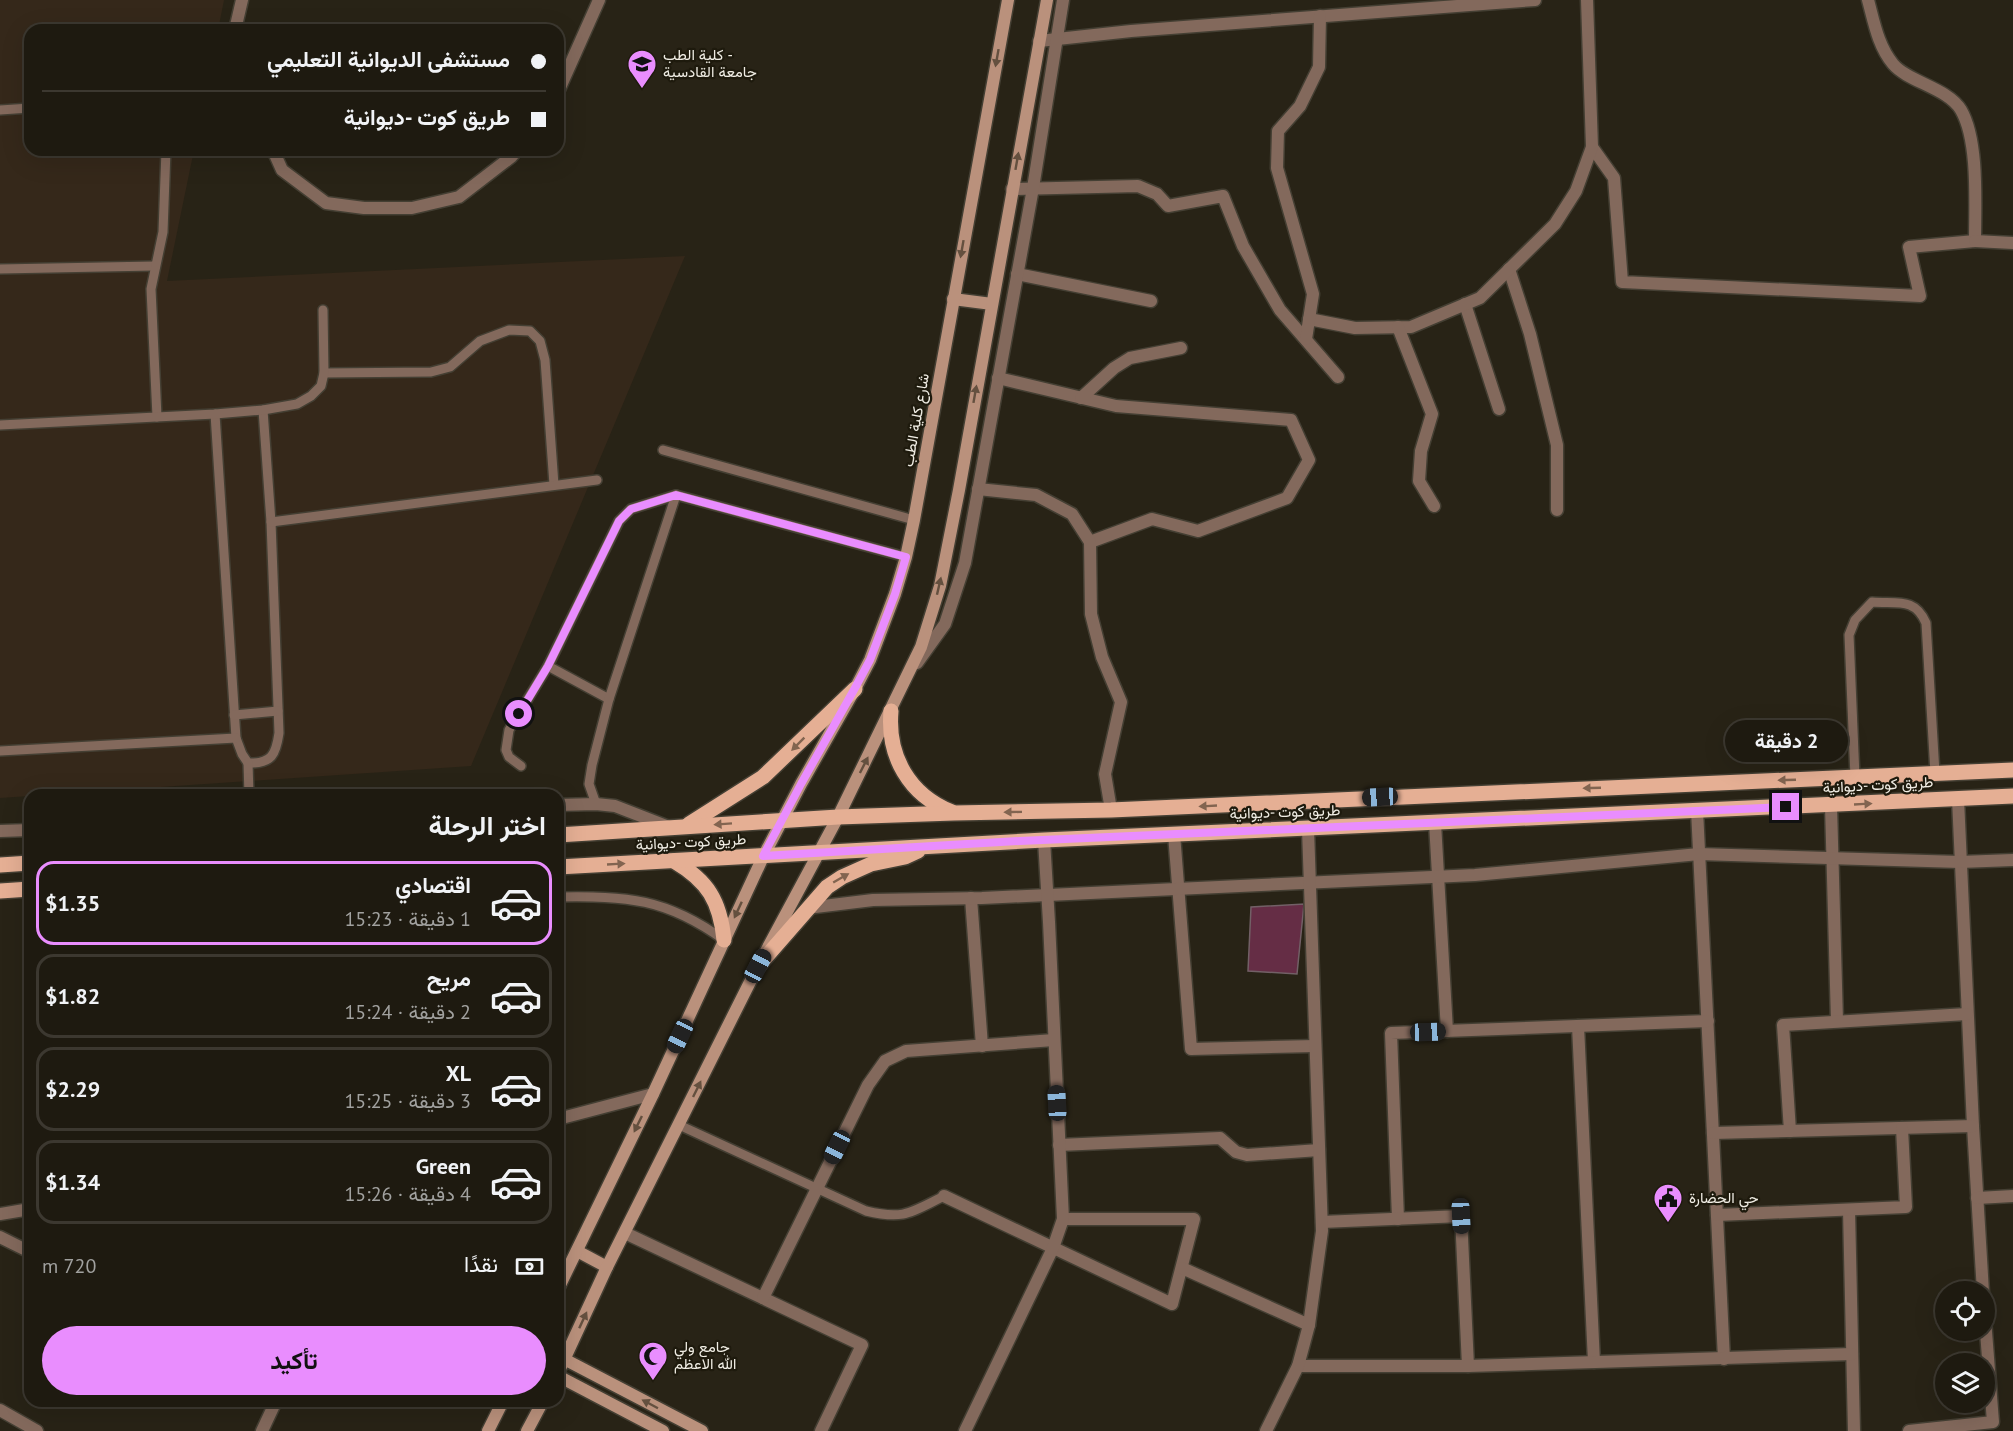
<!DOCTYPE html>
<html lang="ar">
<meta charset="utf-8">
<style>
body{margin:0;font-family:"PT Sans",Vazirmatn,sans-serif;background:#262319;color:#f1f3f6;direction:rtl;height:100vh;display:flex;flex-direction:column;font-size:22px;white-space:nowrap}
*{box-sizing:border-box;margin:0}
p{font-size:20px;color:#a1a19f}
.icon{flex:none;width:33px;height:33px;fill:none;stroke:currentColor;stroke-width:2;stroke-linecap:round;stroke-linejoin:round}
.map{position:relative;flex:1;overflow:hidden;direction:ltr}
.side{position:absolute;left:24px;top:789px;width:540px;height:618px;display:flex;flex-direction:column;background:#1e1a10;border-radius:18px;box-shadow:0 6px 24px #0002,0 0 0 2px #3c3830;direction:rtl}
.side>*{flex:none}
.top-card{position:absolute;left:24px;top:24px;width:540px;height:132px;border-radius:18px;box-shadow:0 6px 24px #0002,0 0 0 2px #3c3830;direction:rtl;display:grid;align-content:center;height:132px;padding:0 18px;background:#1e1a10}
.controls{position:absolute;left:1935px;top:1281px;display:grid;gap:12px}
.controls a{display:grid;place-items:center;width:60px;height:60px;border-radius:50%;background:#1e1a10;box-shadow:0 6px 24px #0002,0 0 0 2px #3c3830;font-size:30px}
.end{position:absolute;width:27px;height:27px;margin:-14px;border:8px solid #e98dfe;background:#111;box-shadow:0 0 0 3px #111}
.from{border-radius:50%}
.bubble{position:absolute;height:42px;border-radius:21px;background:#1e1a10;box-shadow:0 6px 24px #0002,0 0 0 2px #3c3830;font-size:20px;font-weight:700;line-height:42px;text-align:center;direction:rtl}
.car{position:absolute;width:18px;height:36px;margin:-18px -9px;border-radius:8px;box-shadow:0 0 4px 2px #0007;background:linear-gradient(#222 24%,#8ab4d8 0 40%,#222 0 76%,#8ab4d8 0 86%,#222 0)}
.top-card b{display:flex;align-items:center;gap:21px;height:57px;font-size:22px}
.top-card b+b{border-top:2px solid #3c3830}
.top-card i{width:15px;height:15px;background:#f1f3f6}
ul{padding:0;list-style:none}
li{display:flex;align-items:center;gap:18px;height:84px;margin:0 12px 9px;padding:0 6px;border:3px solid #3c3830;border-radius:18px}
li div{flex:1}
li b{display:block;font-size:22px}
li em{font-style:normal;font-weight:700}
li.on{border-color:#e98dfe}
li>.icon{width:54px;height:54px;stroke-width:1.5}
h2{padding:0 18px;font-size:27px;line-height:72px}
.pay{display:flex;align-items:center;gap:15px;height:66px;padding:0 18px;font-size:22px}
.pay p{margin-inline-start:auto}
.button{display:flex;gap:12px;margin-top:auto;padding:12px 18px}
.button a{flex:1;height:69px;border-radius:36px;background:#e98dfe;color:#111;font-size:24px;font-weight:700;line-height:69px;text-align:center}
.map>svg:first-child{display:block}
</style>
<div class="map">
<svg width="2013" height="1431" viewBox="0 0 2013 1431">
<rect width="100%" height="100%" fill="#282316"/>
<!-- medical -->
<path fill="#35281a" d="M0 0H224L218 30H30V150H194L167 281 685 256 471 766 0 798Z"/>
<!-- building -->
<path fill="#652d45" stroke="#726066" stroke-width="1.5" d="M1304 904 1297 974 1248 971 1251 907Z"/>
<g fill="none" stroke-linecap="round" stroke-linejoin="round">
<!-- lane casing -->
<g stroke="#443f33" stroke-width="12">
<g id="lane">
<path d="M0 110 30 108"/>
<path d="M0 269 154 266"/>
<path d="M324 373 431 372 450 367 480 341 509 330 530 331 540 341 545 360 554 485"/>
<path d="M215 414 236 738 242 754 248 763C272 764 276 754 279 733L271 522 263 410"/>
<path d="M157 417 151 289 163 232 166 150"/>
<path d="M0 425 215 414 263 410 297 404 311 396 321 386 324 373 323 310"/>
<path d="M663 450 914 520"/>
<path d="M271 522 597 480"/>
<path d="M548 666 609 699"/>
<path d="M234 715 278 711"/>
<path d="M0 751 236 738"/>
<path d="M248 763 249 795"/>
<path d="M521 766 509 757 506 750 509 730 548 666 619 521 631 509 676 495 906 557"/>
<path d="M1855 777 1849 635 1855 620 1872 602C1897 604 1915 597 1926 623L1935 773"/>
<path d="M596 804 589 784 592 765 609 699 676 495"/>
<path d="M558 897C627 896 666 898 724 940"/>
<path d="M679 1125 866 1211C904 1220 910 1213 944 1196"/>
</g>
</g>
<!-- street casing -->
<g stroke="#443f33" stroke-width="15">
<g id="street">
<path d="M235 30 242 0"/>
<path d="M1039 41 1131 31 1535 0"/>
<path d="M558 92 599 0"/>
<path d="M1592 147 1614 178 1622 282 1920 296 1909 247 1975 241C1975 205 1979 141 1961 110 1948 88 1908 82 1893 64 1878 46 1874 22 1868 0"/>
<path d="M273 150 282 170 326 203 364 208H412L459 197 511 157 517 150"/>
<path d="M1012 189 1138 186 1157 194 1168 206 1223 196 1243 246 1280 310 1338 377"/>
<path d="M1975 241 2013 243"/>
<path d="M1509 269 1530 334 1557 445V510"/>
<path d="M1017 274 1151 301"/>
<path d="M1465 304 1499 409"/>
<path d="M1309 319 1355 328 1411 327 1480 298 1555 224 1576 191 1592 147 1587 0"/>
<path d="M1398 327 1432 414 1421 451 1419 481 1434 506"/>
<path d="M1306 339 1313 294 1277 168 1278 131 1300 106 1319 67 1320 16"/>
<path d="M998 378 1116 406 1291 420 1309 460 1287 498 1198 531 1152 519 1090 542"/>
<path d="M1081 398 1114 368 1130 358 1181 348"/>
<path d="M978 489 1036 495 1072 514 1090 542 1091 614 1102 657 1121 702 1105 774 1111 810"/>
<path d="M917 663 945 624 965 563 1033 188 1063 0"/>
<path d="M1958 799 1973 1126 1983 1292"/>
<path d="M558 805 596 804 615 806 669 827"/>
<path d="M1831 806 1837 1021"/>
<path d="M1697 810 1724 1359"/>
<path d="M1435 823 1447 1031"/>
<path d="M0 831 30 830"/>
<path d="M1174 834 1191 1049 1315 1046"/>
<path d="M971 898 982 1046"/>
<path d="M807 908 873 900 982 898 1475 875 1699 854 1960 862 2013 860"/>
<path d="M1578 1026 1594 1362"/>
<path d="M558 1119 653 1094"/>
<path d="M1790 1131 1783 1025 1967 1014"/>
<path d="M1713 1133 1973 1126"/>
<path d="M1059 1145 1220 1138 1236 1152 1247 1155 1319 1150"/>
<path d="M944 1196 1172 1304 1194 1219H1063"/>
<path d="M1977 1198 2013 1196"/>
<path d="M1849 1210 1854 1431"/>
<path d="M0 1214 30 1209"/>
<path d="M1717 1215 1906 1207 1902 1128"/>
<path d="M1398 1219 1391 1033 1708 1021"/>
<path d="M1322 1222 1461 1216 1468 1366"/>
<path d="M625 1233 862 1345 821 1431"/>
<path d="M0 1237 30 1252"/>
<path d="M1182 1268 1309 1325"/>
<path d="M763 1298 868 1085 885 1061 906 1051 1054 1040"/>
<path d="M1298 1366H1468L1852 1354"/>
<path d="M0 1410 37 1431"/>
<path d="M262 1431 276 1401"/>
<path d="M965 1431 1053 1248 1063 1219 1049 922 1044 840"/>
<path d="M1266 1431 1298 1366 1309 1325 1322 1231 1308 829"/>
<path d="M1909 1431 1993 1422 1984 1306"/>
</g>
</g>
<!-- secondary casing -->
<g stroke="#443f33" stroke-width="15">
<g id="secondary">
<path d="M953 299 992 304"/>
<path d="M577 1251 607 1267"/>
<path d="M558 1289 653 1094 763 857 801 784 855 689 870 660 895 594 906 557 914 520 1008 0"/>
<path d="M564 1359 702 1431"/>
<path d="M558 1373 607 1267 758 966 838 817 921 647 940 586 959 490 1047 0"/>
<path d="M558 1376 663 1431"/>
<path d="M488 1431 503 1401"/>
<path d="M527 1431 543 1401"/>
</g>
</g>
<!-- primary casing -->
<g stroke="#443f33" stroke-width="18">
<g id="primary">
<path d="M891 711C887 756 909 795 952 812"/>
<path d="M689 824 763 777 855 689"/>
<path d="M558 835 838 817 954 813 1111 810 2013 770"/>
<path d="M674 861C708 881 720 901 724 940"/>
<path d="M0 865 30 863"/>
<path d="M558 867 1044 840 2013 796"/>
<path d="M0 891 30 889"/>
<path d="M758 966 827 887 842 877 871 864 905 857 918 851"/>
</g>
</g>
<!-- lane -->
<use href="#lane" stroke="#83695c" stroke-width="9"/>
<!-- street -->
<use href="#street" stroke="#83695c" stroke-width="12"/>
<!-- secondary -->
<use href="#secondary" stroke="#ba917c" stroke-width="12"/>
<!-- primary -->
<use href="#primary" stroke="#e5af94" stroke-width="15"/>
</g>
<!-- one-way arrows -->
<defs><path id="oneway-solid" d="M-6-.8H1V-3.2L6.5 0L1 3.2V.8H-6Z" transform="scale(1.5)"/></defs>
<g fill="#64503f">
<use href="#oneway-solid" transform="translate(997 58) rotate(100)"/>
<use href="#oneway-solid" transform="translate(1017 161) rotate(-80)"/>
<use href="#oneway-solid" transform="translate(962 249) rotate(100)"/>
<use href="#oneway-solid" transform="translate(975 394) rotate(-80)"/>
<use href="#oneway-solid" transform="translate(939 586) rotate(-77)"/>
<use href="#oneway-solid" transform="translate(864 765) rotate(-63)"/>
<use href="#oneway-solid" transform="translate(738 910) rotate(115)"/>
<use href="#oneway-solid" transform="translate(697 1089) rotate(-64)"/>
<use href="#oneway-solid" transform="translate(638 1124) rotate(116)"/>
<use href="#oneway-solid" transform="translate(583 1320) rotate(-65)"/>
<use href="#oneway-solid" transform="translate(650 1404) rotate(-152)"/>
</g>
<g fill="#826450">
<use href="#oneway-solid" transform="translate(798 744) rotate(135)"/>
<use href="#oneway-solid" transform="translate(1787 780) rotate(178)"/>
<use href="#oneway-solid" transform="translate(1592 788) rotate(178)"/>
<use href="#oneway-solid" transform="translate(1863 804) rotate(-3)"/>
<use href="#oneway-solid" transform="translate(1208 806) rotate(177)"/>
<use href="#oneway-solid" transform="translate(1013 812) rotate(179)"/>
<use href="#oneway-solid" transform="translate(723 824) rotate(176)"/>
<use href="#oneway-solid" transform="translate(616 864) rotate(-3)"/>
<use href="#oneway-solid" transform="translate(841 878) rotate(-30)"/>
</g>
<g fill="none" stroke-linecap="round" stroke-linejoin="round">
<!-- route -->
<path stroke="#e98dfe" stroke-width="8" d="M519 714 548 666 619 521 631 509 676 495 906 557 895 594 870 660 855 688 801 784 763 856 1020 841 1786 807"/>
</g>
<!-- icons -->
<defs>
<g id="university-pin" transform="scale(1.5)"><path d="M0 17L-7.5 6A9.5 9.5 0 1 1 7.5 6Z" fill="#e98dfe" stroke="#1e1a0d"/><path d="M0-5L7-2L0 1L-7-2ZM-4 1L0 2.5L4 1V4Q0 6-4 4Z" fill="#111"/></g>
<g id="civic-pin" transform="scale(1.5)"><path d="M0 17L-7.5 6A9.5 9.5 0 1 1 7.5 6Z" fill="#e98dfe" stroke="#1e1a0d"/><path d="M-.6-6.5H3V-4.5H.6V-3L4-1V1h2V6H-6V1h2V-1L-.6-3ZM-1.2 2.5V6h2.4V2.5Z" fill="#111"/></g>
<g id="mosque-pin" transform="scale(1.5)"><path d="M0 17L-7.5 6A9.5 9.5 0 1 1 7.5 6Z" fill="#e98dfe" stroke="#1e1a0d"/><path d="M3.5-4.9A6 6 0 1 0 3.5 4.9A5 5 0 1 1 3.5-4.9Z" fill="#111"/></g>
</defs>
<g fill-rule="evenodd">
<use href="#university-pin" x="642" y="64"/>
<use href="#civic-pin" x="1668" y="1198"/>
<use href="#mosque-pin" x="653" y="1356"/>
</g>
<g text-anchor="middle" stroke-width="4.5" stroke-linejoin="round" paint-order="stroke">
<!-- poi labels -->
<g font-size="15" fill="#f0ede4" stroke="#1e1a0d" text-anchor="start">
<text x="663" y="60">كلية الطب -<tspan x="663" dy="17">جامعة القادسية</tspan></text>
<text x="1689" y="1203">حي الحضارة</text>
<text x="674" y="1352">جامع ولي<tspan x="674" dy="17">الله الاعظم</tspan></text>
</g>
<!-- street labels -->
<g font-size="15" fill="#f0ede4" stroke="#1e1a0d">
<text transform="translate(916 420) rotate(-80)" y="5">شارع كلية الطب</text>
<text transform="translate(1878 785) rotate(-3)" y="5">طريق كوت -ديوانية</text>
<text transform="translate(1285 812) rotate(-2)" y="5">طريق كوت -ديوانية</text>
<text transform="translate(691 842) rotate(-3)" y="5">طريق كوت -ديوانية</text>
</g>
</g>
</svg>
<div class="controls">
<a><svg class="icon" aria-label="locate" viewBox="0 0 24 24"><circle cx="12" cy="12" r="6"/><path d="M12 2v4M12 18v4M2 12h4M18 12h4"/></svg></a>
<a><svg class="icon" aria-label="layers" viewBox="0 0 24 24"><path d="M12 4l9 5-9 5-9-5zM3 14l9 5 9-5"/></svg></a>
</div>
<i class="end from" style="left:519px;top:714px"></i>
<i class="end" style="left:1786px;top:807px"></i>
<div class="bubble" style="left:1725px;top:720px;width:123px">2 دقيقة</div>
<i class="car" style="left:1380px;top:797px;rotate:267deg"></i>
<i class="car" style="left:758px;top:966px;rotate:28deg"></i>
<i class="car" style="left:1428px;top:1032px;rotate:88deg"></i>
<i class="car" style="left:680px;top:1036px;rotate:205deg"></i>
<i class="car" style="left:1057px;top:1103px;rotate:357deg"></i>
<i class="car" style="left:837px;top:1147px;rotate:206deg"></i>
<i class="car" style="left:1461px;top:1216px;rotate:177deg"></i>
<div class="top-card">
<b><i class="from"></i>مستشفى الديوانية التعليمي</b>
<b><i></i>طريق كوت -ديوانية</b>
</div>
<section class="side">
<h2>اختر الرحلة</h2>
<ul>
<li class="on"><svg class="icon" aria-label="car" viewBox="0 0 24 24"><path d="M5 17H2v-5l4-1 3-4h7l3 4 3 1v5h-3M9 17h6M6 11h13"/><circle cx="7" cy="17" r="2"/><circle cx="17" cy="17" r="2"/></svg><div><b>اقتصادي</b><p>1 دقيقة · 15:23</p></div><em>$1.35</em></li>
<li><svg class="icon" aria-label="car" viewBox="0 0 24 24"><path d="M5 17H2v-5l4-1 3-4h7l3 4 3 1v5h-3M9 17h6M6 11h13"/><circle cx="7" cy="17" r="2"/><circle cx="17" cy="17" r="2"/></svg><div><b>مريح</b><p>2 دقيقة · 15:24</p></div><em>$1.82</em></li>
<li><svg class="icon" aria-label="car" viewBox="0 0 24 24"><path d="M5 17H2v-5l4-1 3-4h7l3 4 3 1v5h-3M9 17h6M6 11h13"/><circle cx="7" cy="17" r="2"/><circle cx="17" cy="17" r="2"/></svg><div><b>XL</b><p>3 دقيقة · 15:25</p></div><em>$2.29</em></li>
<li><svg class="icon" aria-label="car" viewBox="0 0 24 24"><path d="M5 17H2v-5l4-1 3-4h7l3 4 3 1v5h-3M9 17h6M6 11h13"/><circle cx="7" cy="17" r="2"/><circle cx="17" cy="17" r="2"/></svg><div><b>Green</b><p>4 دقيقة · 15:26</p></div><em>$1.34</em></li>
</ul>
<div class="pay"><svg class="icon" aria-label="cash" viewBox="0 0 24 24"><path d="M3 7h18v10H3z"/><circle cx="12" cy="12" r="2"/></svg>نقدًا<p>720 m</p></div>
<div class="button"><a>تأكيد</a></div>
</section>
</div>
